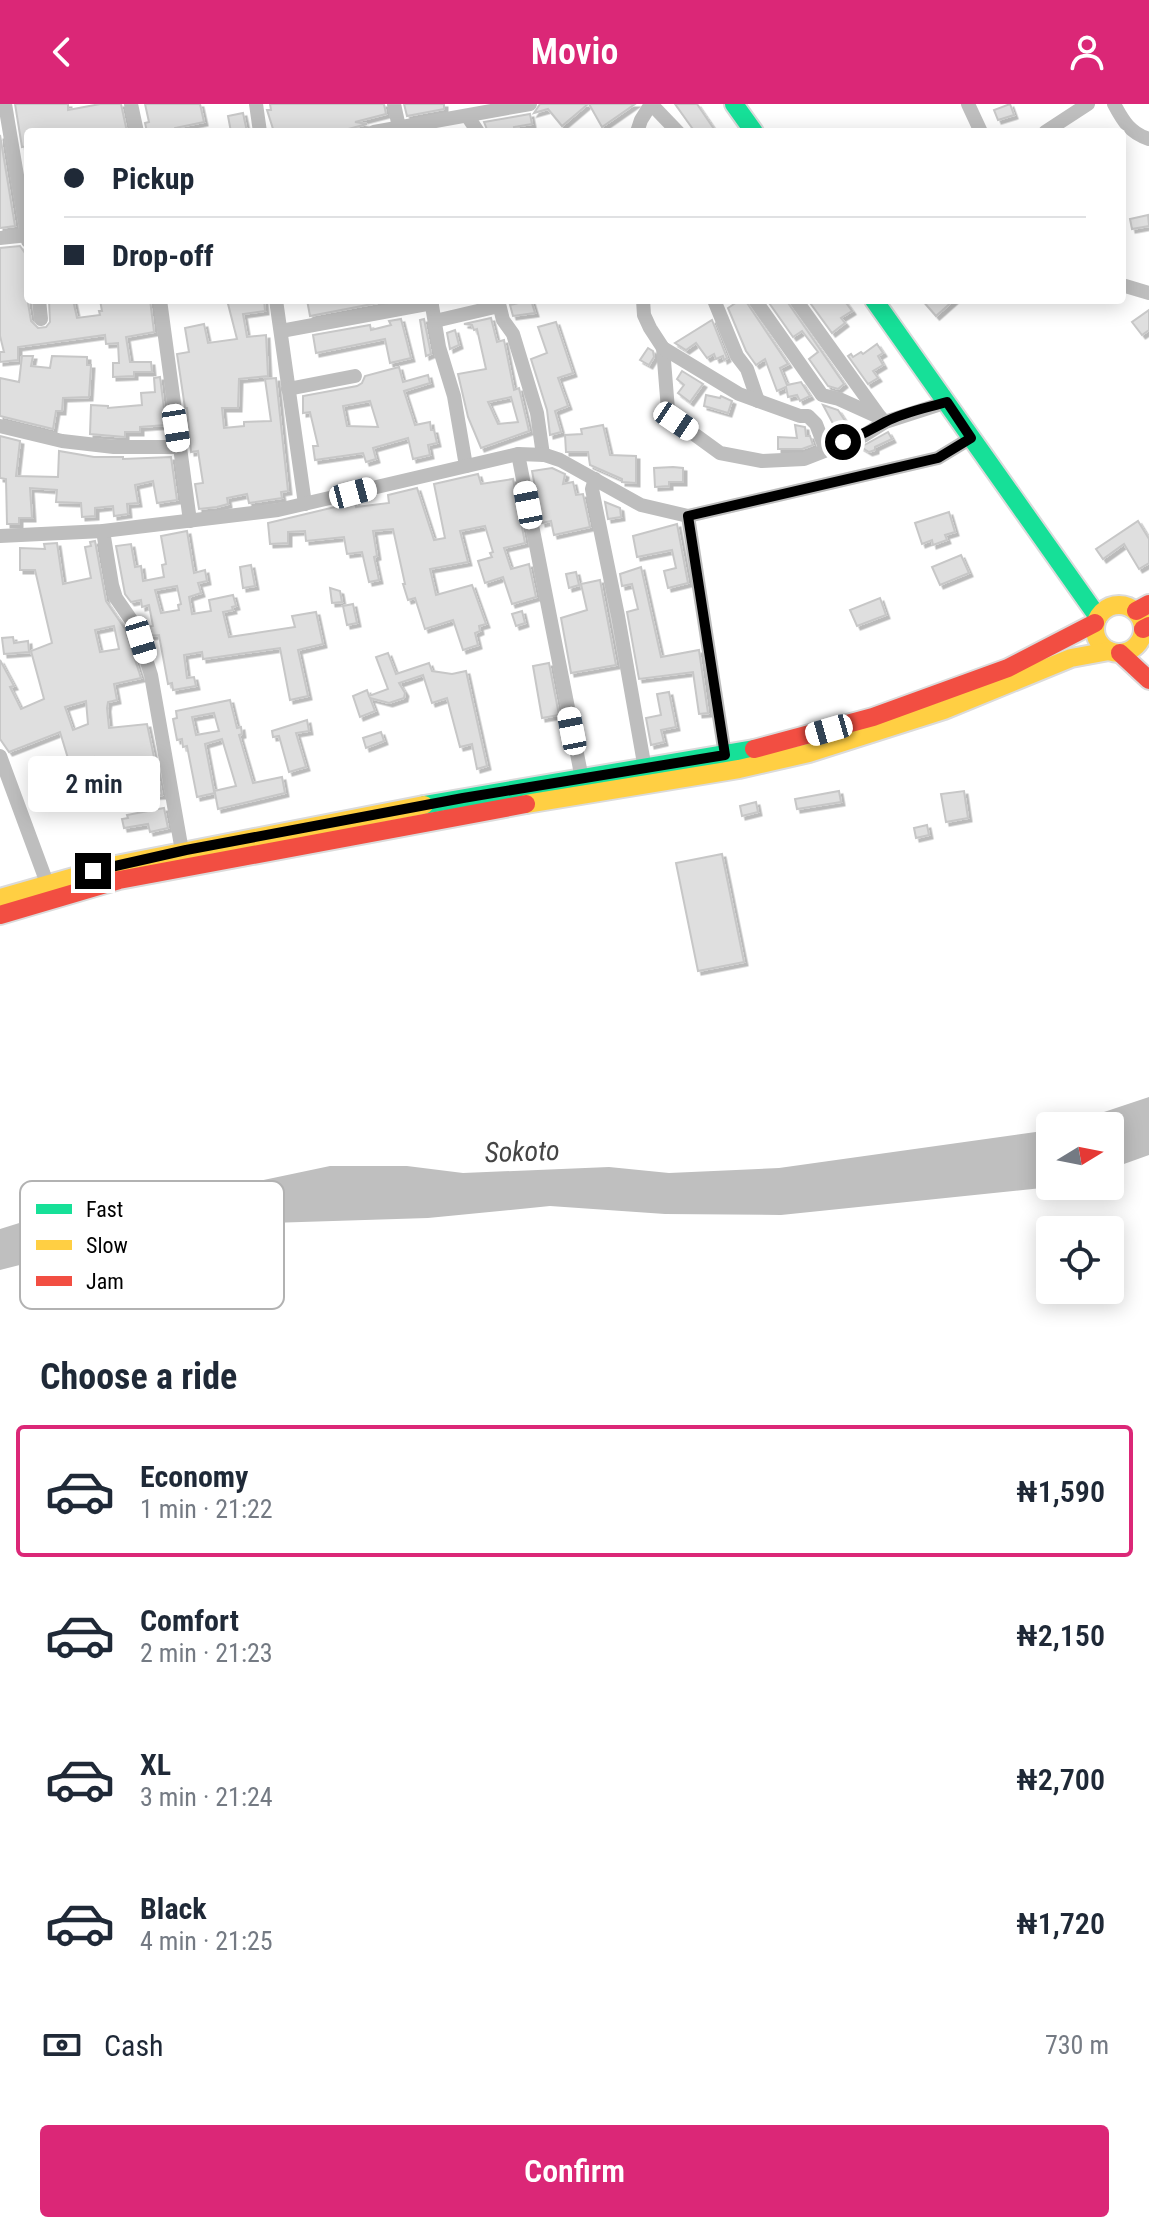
<!DOCTYPE html>
<meta charset="utf-8">
<style>
body{margin:0;font-family:"Roboto Condensed",sans-serif;background:#f6f6f7;color:#1f2937;height:100vh;display:flex;flex-direction:column;font-size:30px;white-space:nowrap}
*{box-sizing:border-box;margin:0}
p{font-size:26px;color:#747a83}
.icon{flex:none;width:44px;height:44px;fill:none;stroke:currentColor;stroke-width:2;stroke-linecap:round;stroke-linejoin:round}
.map{position:relative;height:1225px;overflow:hidden}
.sheet{display:flex;flex-direction:column;background:#fff;flex:1}
.sheet>*{flex:none}
.banner{position:absolute;left:24px;top:24px;width:1102px;height:176px;border-radius:8px;box-shadow:0 4px 20px #0003;display:grid;align-content:center;height:176px;padding:0 40px;background:#fff}
.needle{width:52px;rotate:80deg}
.tools{position:absolute;left:1036px;top:1008px;display:grid;gap:16px}
.tools a{display:grid;place-items:center;width:88px;height:88px;border-radius:8px;background:#fff;box-shadow:0 4px 20px #0003;font-size:40px}
.end{position:absolute;width:36px;height:36px;margin:-18px;border:10px solid #000;background:#fff;box-shadow:0 0 0 4px #fff}
.from{border-radius:50%}
.bubble{position:absolute;height:56px;border-radius:8px;background:#fff;box-shadow:0 4px 20px #0003;font-size:26px;font-weight:600;line-height:56px;text-align:center}
.car{position:absolute;width:24px;height:48px;margin:-24px -12px;border-radius:10px;box-shadow:0 0 6px 2px #0007;background:linear-gradient(#fff 24%,#345 0 40%,#fff 0 76%,#345 0 86%,#fff 0)}
.banner b{display:flex;align-items:center;gap:28px;height:76px;font-size:30px}
.banner b+b{border-top:2px solid #e0e1e3}
.banner i{width:20px;height:20px;background:#1f2937}
ul{padding:0;list-style:none}
li{display:flex;align-items:center;gap:24px;height:132px;margin:0 16px 12px;padding:0 24px;border:4px solid transparent;border-radius:8px}
li div{flex:1}
li b{display:block;font-size:30px}
li em{font-style:normal;font-weight:600}
li.active{border-color:#db2777}
li>.icon{width:72px;height:72px;stroke-width:1.5}
h2{padding:0 40px;font-size:36px;line-height:96px}
.pay{display:flex;align-items:center;gap:20px;height:88px;padding:0 40px;font-size:30px}
.pay p{margin-inline-start:auto}
.cta{display:flex;gap:16px;margin-top:auto;padding:16px 40px}
.cta a{flex:1;height:92px;border-radius:8px;background:#db2777;color:#fff;font-size:32px;font-weight:600;line-height:92px;text-align:center}
header{display:flex;justify-content:space-between;align-items:center;height:104px;padding:0 40px;background:#db2777;color:#fff;font-size:36px;font-weight:600}
.map>svg:first-child{display:block}
</style>
<header><svg class="icon" aria-label="back" viewBox="0 0 24 24"><path d="M15 5l-7 7 7 7"/></svg>Movio<svg class="icon" aria-label="person" viewBox="0 0 24 24"><circle cx="12" cy="8" r="4"/><path d="M4 21q1-7 8-7t8 7"/></svg></header>
<div class="map">
<svg width="1149" height="1225" viewBox="0 0 1149 1225">
<defs>
<filter id="shadow"><feDropShadow dx="3.5" dy="3.5" stdDeviation="0" flood-color="#0004"/></filter>
</defs>
<rect width="100%" height="100%" fill="#fff"/>
<!-- water -->
<g fill="#bfbfbf">
<path d="M1149 993V1051L1110 1065V1022H1062Z"/>
<path d="M1050 1026V1082H1061L781 1111 665 1110 550 1102 428 1114 241 1120 122 1135 0 1166V1125L135 1083 245 1080 330 1062H407L463 1069 609 1063 669 1069 779 1064Z"/>
</g>
<!-- building -->
<g fill="#dfdfdf" stroke="#c7c7c7" stroke-width="2" fill-rule="evenodd" filter="url(#shadow)">
<path d="M15 0H68V6L100 0H121L127 28H28V42L22 43Z"/>
<path d="M145 0H200L204 18 175 24V28H147L145 19 149 18Z"/>
<path d="M270 0H384L386 10 355 18 367 20 337 28H274L267 6H271Z"/>
<path d="M404 0H444V5L407 12Z"/>
<path d="M540 0H588L562 22 548 5 534 9Z"/>
<path d="M589 0H635L602 23Z"/>
<path d="M675 0H697L716 28H695Z"/>
<path d="M1010 0 1014 11 998 16 994 6Z"/>
<path d="M243 9 247 28H231L228 12Z"/>
<path d="M530 10 532 20 514 23 515 28H488L484 18Z"/>
<path d="M0 31 15 122 0 124Z"/>
<path d="M1148 111 1149 122 1132 125 1130 115Z"/>
<path d="M20 142 25 149H28V199L31 217 38 224 46 223 50 218 49 196H73L77 214 100 211 99 207H102L100 196H150L154 228 126 233 130 258H151L152 268H134V272L113 273V259H119L118 239 106 240 105 231 18 243V256L0 258V248H4L0 232V144Z"/>
<path d="M227 196H264L265 207 243 210 247 233 266 231 268 272 239 275 238 304H222L224 324 244 322V318L271 317 265 275 276 274 288 387 281 388 282 394 249 399 247 390 227 394 228 400 217 403 199 405 195 380 203 379 198 347 191 348 187 304H185L177 250 189 248 185 224 204 220 208 239 237 235Z"/>
<path d="M307 196H393L310 212Z"/>
<path d="M531 196 535 209 513 212 510 201Z"/>
<path d="M740 196H745L788 260 780 264 787 281 801 278 810 292 800 297 797 291 788 293 786 283 777 287 765 255 756 261 746 247 728 204Z"/>
<path d="M767 196H786L844 280 838 285 828 282 809 255 818 248 802 227 793 233Z"/>
<path d="M808 196H844L852 207 841 214 845 219 832 229Z"/>
<path d="M922 196H954L936 212Z"/>
<path d="M1149 206V226L1142 231 1132 218Z"/>
<path d="M491 214 497 238 504 236 514 286 519 284 529 327 481 344 468 313 458 270 486 265 477 225 474 226 472 221 464 220ZM511 293 518 318 498 320 488 298Z"/>
<path d="M401 215 411 254 390 259 385 235 316 249 313 231 370 221 371 226 391 221 389 217Z"/>
<path d="M424 215 431 250 426 252 420 216Z"/>
<path d="M712 216 727 254 724 256 723 252 716 255 714 250 707 254 696 239 686 246 675 239Z"/>
<path d="M556 218 573 269 558 274 568 302 555 307 561 328 550 331 547 306 531 255 547 249 538 223Z"/>
<path d="M455 226 459 241 450 245 447 229Z"/>
<path d="M877 240 883 249 878 252 883 261 873 267 878 274 868 280 848 252 851 250 853 253 861 248 863 250Z"/>
<path d="M648 244 653 247 654 253 649 261 640 256Z"/>
<path d="M22 252H33L31 262 50 264 52 252 87 253V261H91L89 293 63 294 62 307H56L53 325 0 312V274L19 278Z"/>
<path d="M399 263 403 278 428 271 430 279 404 287 415 321 430 318 431 326H434L437 339 428 341 430 351 413 355 408 334 373 344 376 355 366 358 363 349 315 356 313 342H318L310 308 303 309V292L357 282 362 279 365 272ZM370 297 378 323 347 322 343 302Z"/>
<path d="M682 267 703 280 690 298 678 289 684 281 677 275Z"/>
<path d="M160 273 166 321 140 323V328H125V333L90 330 91 301 108 302V304L142 301 141 289 155 288 154 274Z"/>
<path d="M706 291 720 294 721 292 732 297 728 309 704 302Z"/>
<path d="M823 301 838 306 849 323 838 329Z"/>
<path d="M603 321 610 351 636 352V379L622 378V375L590 361 588 348H566L565 331 582 330 581 325Z"/>
<path d="M795 321 805 323 806 332H810L813 341 802 345H778V333L797 334Z"/>
<path d="M888 328 892 335 875 343V346L869 348 861 343Z"/>
<path d="M0 332 20 337 16 372 58 373 59 347 94 353H123V355L171 353 177 396 157 399 153 377 135 381 138 399 127 400 128 410 114 412 113 402 95 404V412L82 413 81 399 56 398 57 386 30 384 32 414H19V420H7L6 375 0 374Z"/>
<path d="M673 363 683 364V378H669V382L655 383 654 364Z"/>
<path d="M552 364 565 370 563 380 573 378 576 391 583 390 590 423 554 431 551 417 542 419 532 367Z"/>
<path d="M478 370 481 380 513 375 525 439 504 444 511 465 529 460 536 493 512 500 503 473 485 479 478 457 492 453 490 449 493 448 485 422 460 427 468 458 430 465 436 491 472 481 486 520 479 522 480 527 475 529 478 541 463 546 453 516 425 525 415 494 408 496 403 480H405L393 425 373 427 377 452 374 453 379 476 369 478 362 448 347 450 344 433 306 437 305 427 288 428V439L270 440 268 419 356 398V403L389 399 388 391 417 384 434 436 445 434 434 380Z"/>
<path d="M605 398 620 404 621 413 608 415Z"/>
<path d="M949 408 955 428 945 431 947 436 933 441 932 436 922 440 915 419Z"/>
<path d="M1138 417 1149 435V459L1139 465 1124 440 1103 455 1096 445Z"/>
<path d="M677 420 688 479 668 484 664 467 676 464 672 446 637 453 633 432Z"/>
<path d="M187 427 194 469 205 466 207 477 198 479 201 489 189 493 192 510 211 507 209 496 233 491 236 502 232 503 233 506 223 508 229 533 295 523 292 512 316 508 323 540 298 546 308 592 290 596 280 544 203 555 202 548 184 551 187 574 194 573 196 582 173 586 172 579 168 580 159 531 149 532 146 523 153 522 149 501 142 503 141 496 131 498 125 490 116 442 131 440 135 463 141 462 143 477 164 473 162 461 166 460 161 432ZM177 482 181 500 178 501 179 506 161 509 155 486Z"/>
<path d="M95 437 106 497 125 525 141 574 114 580 117 596 108 598 107 604 109 624 147 620 162 691 124 693V684L120 685 119 676 113 677 112 671 108 672 105 659 95 660 94 653 70 661 60 628 9 648 0 635V556L14 582 10 583 21 605 44 595 31 547 52 539 35 466H20V444L45 445 44 440 57 439 63 480 91 474 85 443 91 442 90 438ZM114 522 119 545 100 548 95 526ZM86 597 88 620 73 626 65 603Z"/>
<path d="M961 451 969 469 940 481 932 463Z"/>
<path d="M251 461 255 482 243 484 240 463Z"/>
<path d="M641 463 661 553 699 546 708 609 699 610 693 568 639 575 627 508 638 505 632 480 622 482 620 470Z"/>
<path d="M576 468 579 481 569 484 566 470Z"/>
<path d="M600 476 616 561 571 569 561 514 587 506 581 480Z"/>
<path d="M330 484 340 487 342 498 332 499Z"/>
<path d="M880 494 886 511 857 522 850 506Z"/>
<path d="M353 500 357 519 347 521 343 502Z"/>
<path d="M522 507 525 519 516 522 512 510Z"/>
<path d="M13 533 14 539 28 537 29 548 4 550 2 534Z"/>
<path d="M388 549 396 570 429 559 432 567 452 570 466 567 487 662 477 665 472 640 460 643 447 594 432 599 423 571 399 579 405 589 404 594 389 599 370 594 375 607 360 613 353 592 367 586 369 592 388 585 376 553Z"/>
<path d="M549 559 559 611 542 614 533 562Z"/>
<path d="M669 588 676 623 661 626 664 638 651 641 646 614 661 611 657 590Z"/>
<path d="M230 596 237 624 241 623 242 630 239 631 253 679 282 673 285 689 218 705 215 689 197 693 187 642 183 643 182 635 177 636 173 615 177 614 176 607ZM214 609 219 627 196 631 192 613ZM222 635 236 682 214 687 205 640Z"/>
<path d="M307 616 309 627 296 629 306 663 289 668 279 632 273 633 272 627Z"/>
<path d="M381 628 384 637 366 644 363 634Z"/>
<path d="M839 687 841 698 797 705 795 695Z"/>
<path d="M964 687 968 714 946 718 941 690Z"/>
<path d="M756 698 758 708 742 712 740 702Z"/>
<path d="M164 704 168 724 150 728 148 720 124 724 122 715 128 714 127 711Z"/>
<path d="M927 721 929 731 916 734 914 724Z"/>
<path d="M722 750 744 858 698 867 676 759Z"/>
</g>
<g fill="none" stroke-linecap="round" stroke-linejoin="round">
<!-- fast casing -->
<g stroke="#dbdbdb" stroke-width="22">
<g id="fast">
<path d="M734 0 754 28"/>
<path d="M874 196 1098 513"/>
<path d="M424 701 754 645"/>
</g>
</g>
<!-- slow casing -->
<g stroke="#dbdbdb" stroke-width="22">
<g id="slow">
<circle cx="1119" cy="525" r="24"/>
<path d="M526 700 739 665 809 649 944 606 1071 554 1109 547"/>
<path d="M0 794 116 761 424 701"/>
</g>
</g>
<!-- jam casing -->
<g stroke="#dbdbdb" stroke-width="22">
<g id="jam">
<path d="M1136 507 1149 500"/>
<path d="M1143 525 1149 522"/>
<path d="M1120 549 1149 576"/>
<path d="M754 645 873 613 1008 564 1095 519"/>
<path d="M0 811 119 776 526 700"/>
</g>
</g>
<!-- street -->
<g stroke="#bebebe" stroke-width="14">
<path d="M5 0 28 137"/>
<path d="M131 0 137 28"/>
<path d="M256 0 260 28"/>
<path d="M394 0 399 23"/>
<path d="M651 0 678 28"/>
<path d="M968 0 981 28"/>
<path d="M1114 0C1123 17 1130 29 1149 35"/>
<path d="M468 13 478 28"/>
<path d="M374 28 530 0"/>
<path d="M637 28 641 16 651 0"/>
<path d="M1045 28 1088 0"/>
<path d="M0 134 28 131"/>
<path d="M1122 181 1149 189"/>
<path d="M39 196 41 215"/>
<path d="M160 196 190 417"/>
<path d="M276 196 305 400"/>
<path d="M431 196 439 243 454 292 466 362"/>
<path d="M498 196 503 216 513 230 537 309 543 351"/>
<path d="M643 196 644 211 650 224 663 244 668 306 676 317 720 349 762 357 804 355 863 332 885 318 947 298"/>
<path d="M714 196 737 252 747 265 758 297"/>
<path d="M755 196 822 291 839 295 881 314 885 318"/>
<path d="M796 196 880 313"/>
<path d="M435 217 499 202"/>
<path d="M281 227 432 199"/>
<path d="M663 244 739 290 800 312H808L816 320 826 346"/>
<path d="M288 285 355 272"/>
<path d="M0 322 62 337 114 343H179"/>
<path d="M518 350 582 675"/>
<path d="M595 375 592 385 618 512 645 665"/>
<path d="M688 412 725 651"/>
<path d="M103 427 112 481 116 494 136 523 151 571 182 747"/>
<path d="M0 432 103 427 278 406 518 350 545 351 560 356 641 401 688 412 938 354 971 334"/>
<path d="M0 652 47 779"/>
</g>
<!-- fast -->
<use href="#fast" stroke="#16e098" stroke-width="18"/>
<!-- slow -->
<use href="#slow" stroke="#ffcf43" stroke-width="18"/>
<!-- jam -->
<use href="#jam" stroke="#f24e42" stroke-width="18"/>
</g>
<g fill="none" stroke-linecap="round" stroke-linejoin="round">
<!-- route -->
<path stroke="#000" stroke-width="10" d="M93 767 186 746 463 694 725 651 688 412 938 354 971 334 947 298C926 304 904 308 885 318 870 326 859 333 843 338"/>
</g>
<g text-anchor="middle" stroke-width="8" stroke-linejoin="round" paint-order="stroke">
<!-- water labels -->
<g font-size="28" font-style="italic" fill="#444" stroke="#fff">
<text transform="translate(522 1047) rotate(-2)" y="10">Sokoto</text>
</g>
</g>
<!-- legend -->
<rect x="20" y="1077" width="264" height="128" rx="12" fill="#fff" stroke="#b2b2b2" stroke-width="2"/>
<rect x="36" y="1100" width="36" height="10" fill="#16e098"/>
<rect x="36" y="1136" width="36" height="10" fill="#ffcf43"/>
<rect x="36" y="1172" width="36" height="10" fill="#f24e42"/>
<g font-size="22" fill="#000">
<text x="86" y="1113">Fast</text>
<text x="86" y="1149">Slow</text>
<text x="86" y="1185">Jam</text>
</g>
</svg>
<div class="tools">
<a><svg class="needle" viewBox="-14 -14 28 28"><path d="M0-13l5 13h-10z" fill="#e53935"/><path d="M0 13l5-13h-10z" fill="#747a83"/></svg></a>
<a><svg class="icon" aria-label="locate" viewBox="0 0 24 24"><circle cx="12" cy="12" r="6"/><path d="M12 2v4M12 18v4M2 12h4M18 12h4"/></svg></a>
</div>
<i class="end from" style="left:843px;top:338px"></i>
<i class="end" style="left:93px;top:767px"></i>
<div class="bubble" style="left:28px;top:652px;width:132px">2 min</div>
<i class="car" style="left:676px;top:317px;rotate:124deg"></i>
<i class="car" style="left:176px;top:324px;rotate:171deg"></i>
<i class="car" style="left:353px;top:389px;rotate:75deg"></i>
<i class="car" style="left:528px;top:401px;rotate:349deg"></i>
<i class="car" style="left:141px;top:536px;rotate:163deg"></i>
<i class="car" style="left:829px;top:626px;rotate:254deg"></i>
<i class="car" style="left:572px;top:627px;rotate:349deg"></i>
<div class="banner">
<b><i class="from"></i>Pickup</b>
<b><i></i>Drop-off</b>
</div>
</div>
<section class="sheet">
<h2>Choose a ride</h2>
<ul>
<li class="active"><svg class="icon" aria-label="car" viewBox="0 0 24 24"><path d="M5 17H2v-5l4-1 3-4h7l3 4 3 1v5h-3M9 17h6M6 11h13"/><circle cx="7" cy="17" r="2"/><circle cx="17" cy="17" r="2"/></svg><div><b>Economy</b><p>1 min · 21:22</p></div><em>₦1,590</em></li>
<li><svg class="icon" aria-label="car" viewBox="0 0 24 24"><path d="M5 17H2v-5l4-1 3-4h7l3 4 3 1v5h-3M9 17h6M6 11h13"/><circle cx="7" cy="17" r="2"/><circle cx="17" cy="17" r="2"/></svg><div><b>Comfort</b><p>2 min · 21:23</p></div><em>₦2,150</em></li>
<li><svg class="icon" aria-label="car" viewBox="0 0 24 24"><path d="M5 17H2v-5l4-1 3-4h7l3 4 3 1v5h-3M9 17h6M6 11h13"/><circle cx="7" cy="17" r="2"/><circle cx="17" cy="17" r="2"/></svg><div><b>XL</b><p>3 min · 21:24</p></div><em>₦2,700</em></li>
<li><svg class="icon" aria-label="car" viewBox="0 0 24 24"><path d="M5 17H2v-5l4-1 3-4h7l3 4 3 1v5h-3M9 17h6M6 11h13"/><circle cx="7" cy="17" r="2"/><circle cx="17" cy="17" r="2"/></svg><div><b>Black</b><p>4 min · 21:25</p></div><em>₦1,720</em></li>
</ul>
<div class="pay"><svg class="icon" aria-label="cash" viewBox="0 0 24 24"><path d="M3 7h18v10H3z"/><circle cx="12" cy="12" r="2"/></svg>Cash<p>730 m</p></div>
<div class="cta"><a>Confirm</a></div>
</section>
